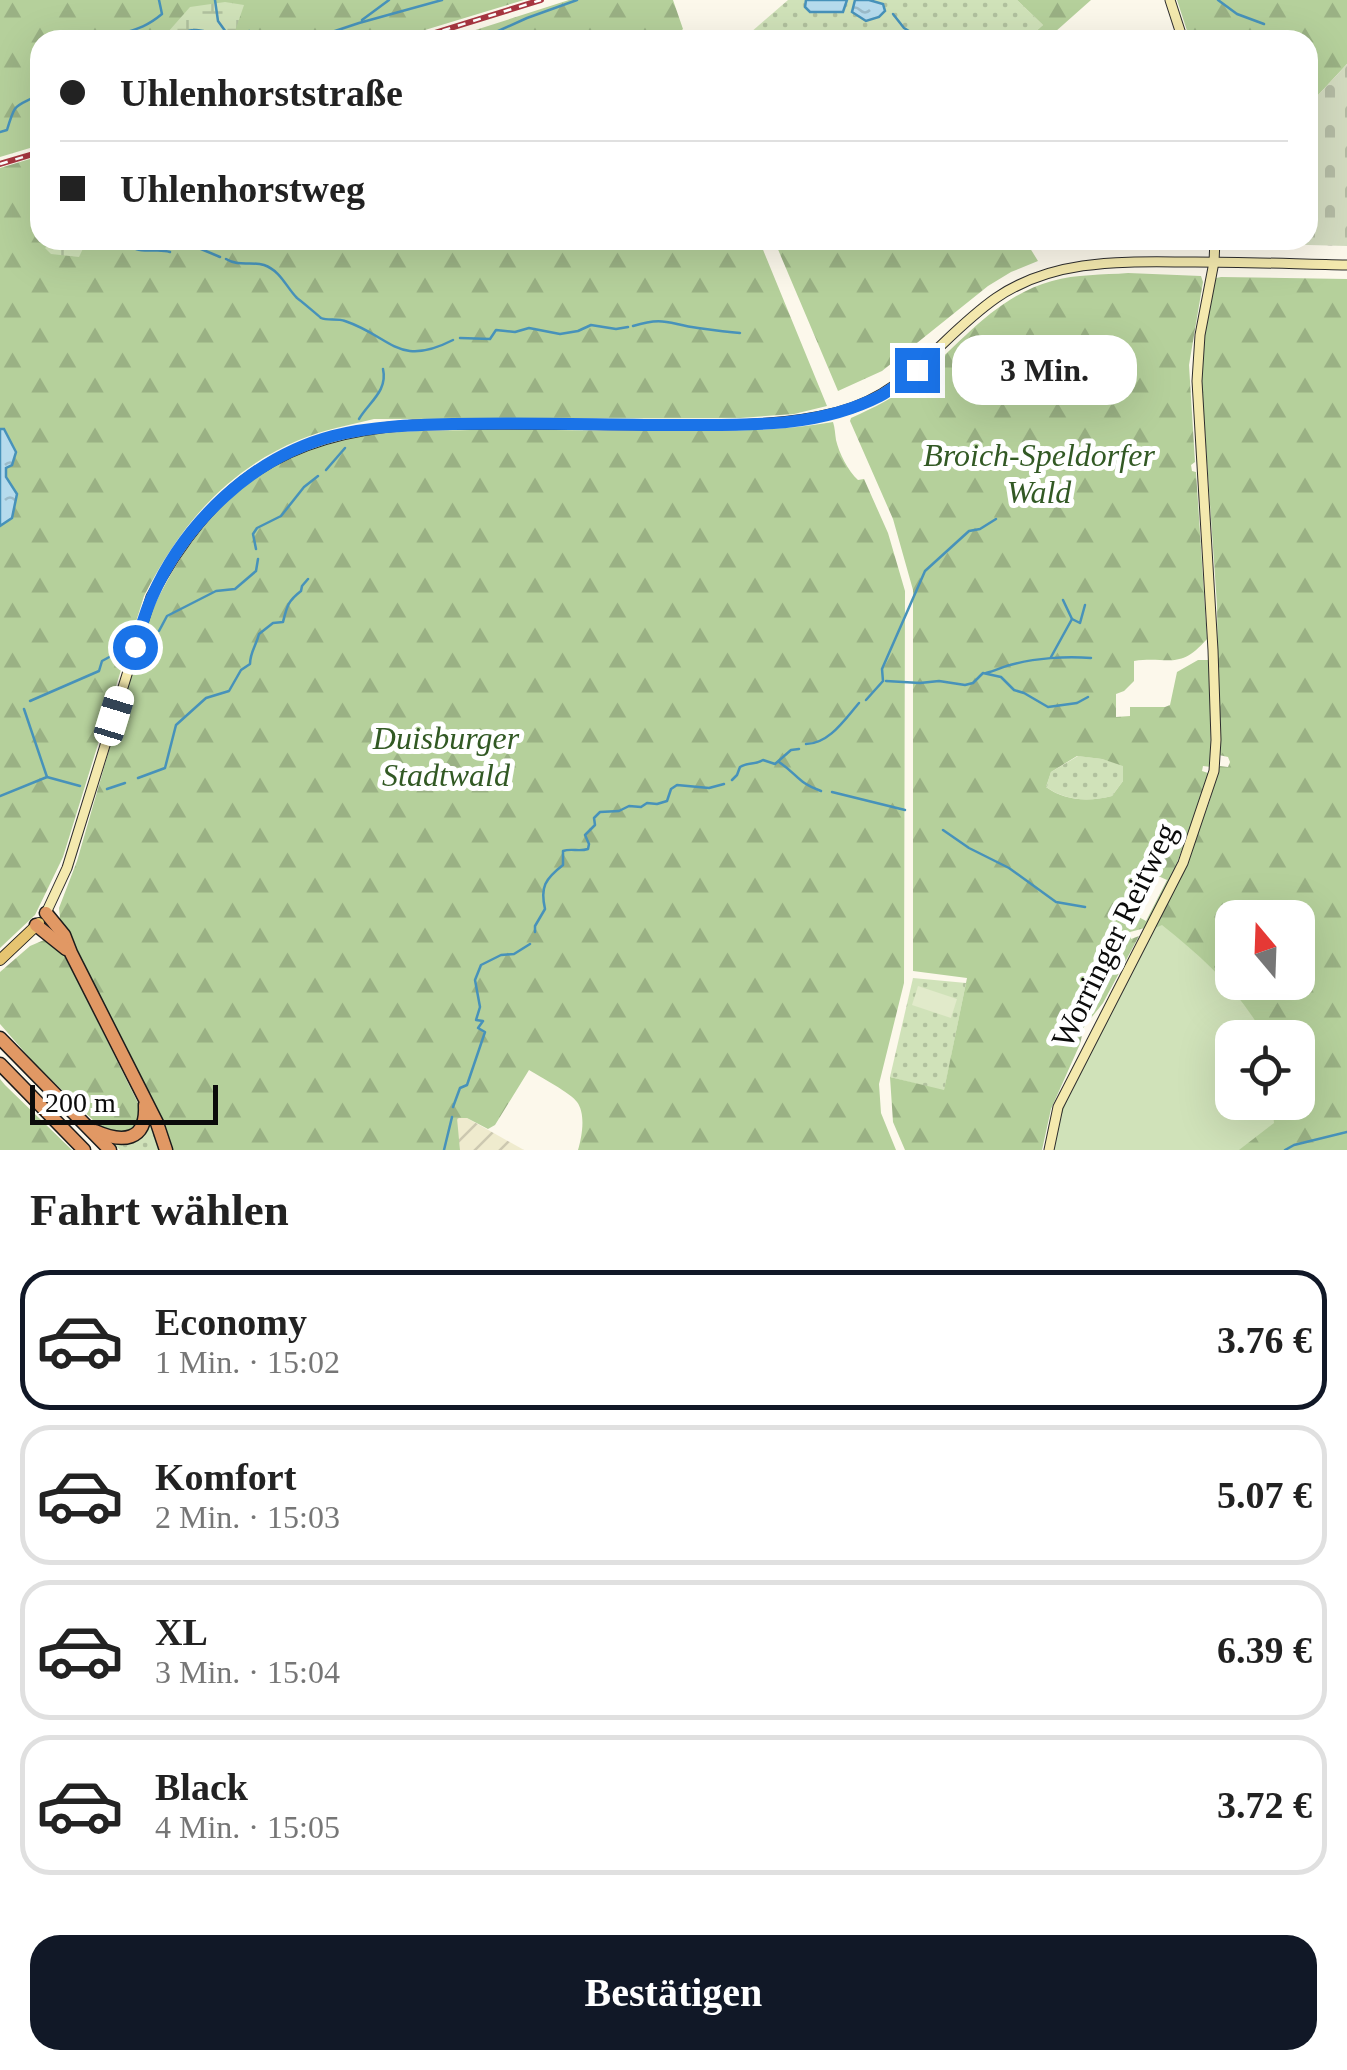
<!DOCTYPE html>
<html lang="de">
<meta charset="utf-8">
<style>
body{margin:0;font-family:"Times New Roman",serif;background:#f6f6f6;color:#222;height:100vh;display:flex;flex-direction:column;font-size:38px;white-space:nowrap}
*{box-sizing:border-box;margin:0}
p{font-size:32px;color:#767676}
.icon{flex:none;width:55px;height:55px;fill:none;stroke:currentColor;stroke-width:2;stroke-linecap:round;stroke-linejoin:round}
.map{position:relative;height:1150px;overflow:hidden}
.drawer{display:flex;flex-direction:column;background:#fff;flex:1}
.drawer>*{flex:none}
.top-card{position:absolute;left:30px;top:30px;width:1288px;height:220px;border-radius:30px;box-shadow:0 10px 40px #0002;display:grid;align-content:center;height:220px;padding:0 30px;background:#fff}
.needle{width:65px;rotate:341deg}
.controls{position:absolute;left:1215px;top:900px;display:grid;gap:20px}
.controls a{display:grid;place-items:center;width:100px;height:100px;border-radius:20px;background:#fff;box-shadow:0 10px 40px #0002;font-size:50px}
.scale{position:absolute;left:30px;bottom:25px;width:188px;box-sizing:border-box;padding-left:10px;border:5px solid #0b0b0b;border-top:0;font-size:28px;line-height:35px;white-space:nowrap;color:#0b0b0b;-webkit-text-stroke:8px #fff;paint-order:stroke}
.end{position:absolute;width:45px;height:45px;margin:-22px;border:12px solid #1a73e8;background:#fff;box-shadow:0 0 0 5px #fff}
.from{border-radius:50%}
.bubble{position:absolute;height:70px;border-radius:30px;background:#fff;box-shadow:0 10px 40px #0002;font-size:32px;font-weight:700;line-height:70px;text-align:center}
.car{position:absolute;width:30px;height:60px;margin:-30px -15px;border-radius:12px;box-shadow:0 0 8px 2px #0007;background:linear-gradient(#fff 24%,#345 0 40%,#fff 0 76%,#345 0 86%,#fff 0)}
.top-card b{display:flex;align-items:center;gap:35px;height:95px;font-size:38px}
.top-card b+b{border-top:2px solid #e0e0e0}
.top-card i{width:25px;height:25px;background:#222}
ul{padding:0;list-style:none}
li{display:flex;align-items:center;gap:30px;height:140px;margin:0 20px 15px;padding:0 10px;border:5px solid #e0e0e0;border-radius:30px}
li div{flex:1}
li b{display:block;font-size:38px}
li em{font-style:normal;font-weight:700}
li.active{border-color:#111827}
li>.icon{width:90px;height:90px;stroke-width:1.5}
h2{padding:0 30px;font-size:45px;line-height:120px}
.action{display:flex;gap:20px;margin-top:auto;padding:20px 30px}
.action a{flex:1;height:115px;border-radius:30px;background:#111827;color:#fff;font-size:40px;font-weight:700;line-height:115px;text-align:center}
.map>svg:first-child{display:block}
</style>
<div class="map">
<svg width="1347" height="1150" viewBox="0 0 1347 1150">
<defs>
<pattern id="farmland-furrows" width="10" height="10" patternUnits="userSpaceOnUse" patternTransform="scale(2.5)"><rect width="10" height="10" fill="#efebce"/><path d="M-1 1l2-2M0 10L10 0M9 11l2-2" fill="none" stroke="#ccc8b0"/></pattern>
<pattern id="grass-dots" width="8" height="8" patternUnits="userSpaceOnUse" patternTransform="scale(2.5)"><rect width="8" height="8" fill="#d0e2b9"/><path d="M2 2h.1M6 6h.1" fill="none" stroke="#b1c19e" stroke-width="1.8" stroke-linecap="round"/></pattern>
<pattern id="forest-firs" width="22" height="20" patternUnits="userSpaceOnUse" patternTransform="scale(2.5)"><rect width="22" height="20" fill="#b5d09b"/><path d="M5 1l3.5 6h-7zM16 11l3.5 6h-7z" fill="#9ab184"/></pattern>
<pattern id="wetland-marsh" width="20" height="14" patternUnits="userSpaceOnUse" patternTransform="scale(2.5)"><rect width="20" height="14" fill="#d0e2b9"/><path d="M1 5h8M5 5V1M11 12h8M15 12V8" fill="none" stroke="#b1c19e"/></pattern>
<pattern id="cemetery-stones" width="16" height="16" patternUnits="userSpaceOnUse" patternTransform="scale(2.5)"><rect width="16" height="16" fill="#d3dbc0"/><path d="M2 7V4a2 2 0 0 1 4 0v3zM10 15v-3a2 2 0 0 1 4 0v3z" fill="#b4bba4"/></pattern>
<pattern id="water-ripples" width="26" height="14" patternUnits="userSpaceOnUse" patternTransform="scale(2.5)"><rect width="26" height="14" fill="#b6dbed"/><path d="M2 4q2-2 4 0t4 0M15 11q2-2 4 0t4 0" fill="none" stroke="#9bbbca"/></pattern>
</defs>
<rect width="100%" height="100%" fill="#fcf8eb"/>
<!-- farmland -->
<path fill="url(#farmland-furrows)" d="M456 1118H467L524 1150H460Z"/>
<!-- grass -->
<g fill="url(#grass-dots)">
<path d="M788 0H1017L1043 25 1026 40H742Z"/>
<path d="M1078 756 1102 759 1123 765V781L1112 796C1089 802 1066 801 1046 787L1051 772Z"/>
<path d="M913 978 966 983 944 1091 890 1077Z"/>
<path d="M148 1116 161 1150H120L113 1143Z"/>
</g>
<!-- forest -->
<g fill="url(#forest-firs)" fill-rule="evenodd">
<path d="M0 0H524L392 40H40V145L0 157Z"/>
<path d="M569 0H673L683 29 680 32 683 40H444Z"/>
<path d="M1017 0H1091L1046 40H1026L1043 25Z"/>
<path d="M1177 0H1347V64L1308 106V40H1190Z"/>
<path d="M40 156V240H759L827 406 794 414 740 418 374 419C349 425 323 430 299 440 225 471 180 526 144 596L63 857 35 915 0 948V526L12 518 17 494C4 474 2 473 16 452L4 430 0 429V168Z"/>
<path d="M774 240H1025L1038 261 1011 272 988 286 882 371 838 391Z"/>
<path d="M1128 273 1201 276 1203 282 1189 365 1195 462 1191 465 1192 471 1196 472 1207 639C1179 671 1169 656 1134 661V681L1124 691 1116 694V717L1130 716V707H1165L1170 705 1177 672 1198 660H1210L1211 767 1203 766 1202 771 1208 773 1209 778 1175 868 1145 928 1130 932 1131 939 1139 936 1103 1003 1084 1027 1080 1044 1051 1109 1042 1150H905L893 1122 890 1077 944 1090 967 978 913 971V590L893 519 850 421 851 418C875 407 896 397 917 380 961 344 994 297 1052 281 1076 274 1103 275 1128 273ZM1077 756 1102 759 1123 766V781L1112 796C1089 802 1065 801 1046 787L1051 772ZM1147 871 1167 880 1146 921 1122 908 1138 878Z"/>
<path d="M1221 277 1347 279V1150H1052L1061 1108 1187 862 1210 800 1218 769 1220 766 1228 767 1230 762 1228 757 1219 755 1217 605 1201 374 1202 348 1216 278ZM1232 918H1298V982H1232ZM1232 1038H1298V1102H1232Z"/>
<path d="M833 422C835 428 835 434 836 440 839 453 848 471 858 480L864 479 888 533 905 591 904 983 879 1084 881 1113 896 1150H578C582 1137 586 1114 577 1102 572 1094 539 1076 529 1070L495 1125 488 1129 467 1118H457L460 1150H170L66 932 60 919 59 908 77 861 143 633C175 550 232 475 319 446 368 430 419 431 470 430 540 429 611 431 682 431 733 431 783 431 833 422Z"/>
<path d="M44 940 52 942 64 954 141 1109V1122L130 1133 110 1134 98 1125 34 1063 0 1024V972L30 946Z"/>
<path d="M0 1079 5 1085 72 1150H0Z"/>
</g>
<!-- wetland -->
<g fill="url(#wetland-marsh)">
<path d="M225 2 244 5 232 40H161L190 7Z"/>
<path d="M54 240H87L79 257 51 254 45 248Z"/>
</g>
<!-- cemetery -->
<path fill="url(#cemetery-stones)" d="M1347 64V246L1228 243 1229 240H1308V106Z"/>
<!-- park -->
<path fill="#d0e2b9" d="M1162 925C1203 958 1239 990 1265 1037L1232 1038V1102L1272 1103 1274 1123 1239 1150H1054L1057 1127 1068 1098 1155 928Z"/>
<!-- pitch -->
<path fill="#e1eaca" d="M918 986 957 999 951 1018 912 1005Z"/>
<!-- water -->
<g fill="url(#water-ripples)" stroke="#4792ba" stroke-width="2.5">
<path d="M806 0H847L843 12H810L805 7Z"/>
<path d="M855 0H869L883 4 885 11 879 17 866 21 852 12Z"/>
<path d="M0 429H4L16 452 12 465 6 468V477L17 494 12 518 0 526Z"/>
</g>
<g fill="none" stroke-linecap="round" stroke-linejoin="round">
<!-- stream -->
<g stroke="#4792ba" stroke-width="2.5">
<path d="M215 0 218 21 231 39"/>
<path d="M1218 0 1237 14 1264 24"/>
<path d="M893 14 904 28 917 36"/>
<path d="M362 20 389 0"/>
<path d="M349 37 354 40 363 37 365 40"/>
<path d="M104 40C128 29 139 33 162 14L159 0"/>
<path d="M170 40C177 37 186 30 193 30 215 29 226 47 249 31L262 34 266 40"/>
<path d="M308 40 359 23 442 0"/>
<path d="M478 40 527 18 577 0"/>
<path d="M0 132 7 130C16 100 15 108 40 94"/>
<path d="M139 240 136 249C148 253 159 248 170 252"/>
<path d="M187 246 189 244 220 257"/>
<path d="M226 259C239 267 251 261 264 265 281 271 286 287 297 298 300 300 320 317 321 318 327 321 338 318 345 321 392 337 398 368 453 340"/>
<path d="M633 326C665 316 668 324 698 328 712 330 726 332 740 333"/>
<path d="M460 338 490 339 496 330 515 332 529 328 560 334 578 331 591 325 616 329 628 327"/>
<path d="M359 419C369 402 388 391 383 369"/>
<path d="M326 470 345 448"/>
<path d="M256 549 253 534 257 528 281 516 304 487 318 476"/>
<path d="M1072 619 1080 623 1085 605"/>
<path d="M159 631 167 616 216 591 235 589 256 571 258 559"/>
<path d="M1051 657 1072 619 1063 600"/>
<path d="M986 673C995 671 1002 667 1010 665 1035 658 1066 656 1091 658"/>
<path d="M886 681 920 683 939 681 965 685 973 683 983 673 1001 677 1014 690 1024 693 1048 707 1077 703 1088 697"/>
<path d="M866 700 883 681 882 669 925 571 969 531 980 529 996 519"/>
<path d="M30 701 99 671 102 661 113 655 128 623"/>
<path d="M806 744C829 744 845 719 859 703"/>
<path d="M779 762C798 775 798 783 821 791"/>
<path d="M47 777 80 786"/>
<path d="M138 778 165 768 176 725 206 698 229 691 241 670 250 664C250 652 256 646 259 634L273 623 283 622C287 606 288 601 301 591L302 586 308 579"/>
<path d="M732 780 737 775 740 767C748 762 755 765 763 760L775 764 791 750 799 749"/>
<path d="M107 789 125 783"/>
<path d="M832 792 905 810"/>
<path d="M0 796 47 777 24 709"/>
<path d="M943 830 969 848 1009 868 1056 902 1085 907"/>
<path d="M535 932V926L545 909C540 887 545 879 563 865V851C571 848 579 852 588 849L589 844 585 835 595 825 594 818 600 812 619 811 629 806 641 807 647 803 657 804 667 801 671 789 677 785 709 788 724 784"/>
<path d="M453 1107 460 1088 467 1085 485 1032 478 1028 483 1021 476 1020 480 1007 475 980 481 965 501 955 514 954 530 944"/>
<path d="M444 1150 452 1117"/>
<path d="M1285 1150 1294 1145 1347 1132"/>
</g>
<!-- secondary casing -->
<g stroke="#2d2d2d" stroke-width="11">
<g id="secondary">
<path d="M1170 0 1183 40"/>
<path d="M46 913 67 868 151 597C213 483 281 434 413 425 496 423 580 425 664 425 722 425 780 427 838 412 908 394 940 337 996 298 1056 257 1127 262 1195 262 1246 262 1296 264 1347 265"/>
<path d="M1049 1150 1058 1107 1183 863 1214 771 1216 740 1213 650 1197 381 1200 335 1214 262 1215 240"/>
</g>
</g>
<!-- primary casing -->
<g stroke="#1c1c1c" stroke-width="12">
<path id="primary" d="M0 960 39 923"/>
</g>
<!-- highway casing -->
<g stroke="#1c1c1c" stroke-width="15">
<g id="highway">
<path d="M46 913 64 935 71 953 157 1123 166 1150"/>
<path d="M36 925 66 949"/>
<path d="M0 1038 110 1150"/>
<path d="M0 1064 84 1150"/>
<path d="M95 1131C122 1143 147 1142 145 1105"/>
</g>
</g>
<!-- secondary -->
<use href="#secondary" stroke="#f4e9ae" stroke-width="9"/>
<!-- primary -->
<use href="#primary" stroke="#e6c471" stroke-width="10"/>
<!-- highway -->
<use href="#highway" stroke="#e19864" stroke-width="12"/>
<!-- rail casing -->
<g stroke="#a73640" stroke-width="6">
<g id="rail">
<path d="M412 40 541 0"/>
<path d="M0 164 40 152"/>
</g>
</g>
<!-- rail -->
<use href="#rail" stroke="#fff" stroke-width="2.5" stroke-dasharray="8" stroke-linecap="butt"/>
</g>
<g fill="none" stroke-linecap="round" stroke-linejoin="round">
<!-- route -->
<path stroke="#1a73e8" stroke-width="12" d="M135 647C140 630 145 613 152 597 185 522 253 457 333 436 372 426 413 425 453 424 529 422 604 425 680 425 748 425 818 428 880 396 893 389 905 378 917 370"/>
</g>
<g text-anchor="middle" stroke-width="10" stroke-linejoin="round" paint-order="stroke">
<!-- park labels -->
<g font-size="32" font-style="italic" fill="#325924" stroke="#fff">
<text x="1039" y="466">Broich-Speldorfer<tspan x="1039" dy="37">Wald</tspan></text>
<text x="446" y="749">Duisburger<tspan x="446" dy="37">Stadtwald</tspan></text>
</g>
<!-- street labels -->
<g font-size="32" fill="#0b0b0b" stroke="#fff">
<text transform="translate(1114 935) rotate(-64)" y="11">Worringer Reitweg</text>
</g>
</g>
</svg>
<div class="controls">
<a><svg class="needle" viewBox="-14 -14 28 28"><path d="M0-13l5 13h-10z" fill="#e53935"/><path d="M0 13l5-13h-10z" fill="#767676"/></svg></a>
<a><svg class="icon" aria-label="locate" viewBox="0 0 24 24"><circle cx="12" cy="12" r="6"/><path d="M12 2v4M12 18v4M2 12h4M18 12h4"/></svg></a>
</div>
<div class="scale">200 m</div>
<i class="end from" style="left:135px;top:647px"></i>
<i class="end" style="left:917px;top:370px"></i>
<div class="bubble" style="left:952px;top:335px;width:185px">3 Min.</div>
<i class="car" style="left:114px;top:716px;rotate:17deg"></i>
<div class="top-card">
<b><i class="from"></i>Uhlenhorststraße</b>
<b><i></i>Uhlenhorstweg</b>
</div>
</div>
<section class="drawer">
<h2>Fahrt wählen</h2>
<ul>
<li class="active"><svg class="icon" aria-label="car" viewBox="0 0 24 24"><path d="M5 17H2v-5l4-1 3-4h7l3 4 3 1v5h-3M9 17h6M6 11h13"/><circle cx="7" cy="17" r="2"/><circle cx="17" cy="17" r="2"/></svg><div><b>Economy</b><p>1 Min. · 15:02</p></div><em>3.76 €</em></li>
<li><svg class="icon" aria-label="car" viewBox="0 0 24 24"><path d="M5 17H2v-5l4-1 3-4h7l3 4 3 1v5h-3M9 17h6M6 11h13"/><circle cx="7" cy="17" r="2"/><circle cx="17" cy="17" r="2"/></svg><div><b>Komfort</b><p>2 Min. · 15:03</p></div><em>5.07 €</em></li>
<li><svg class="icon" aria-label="car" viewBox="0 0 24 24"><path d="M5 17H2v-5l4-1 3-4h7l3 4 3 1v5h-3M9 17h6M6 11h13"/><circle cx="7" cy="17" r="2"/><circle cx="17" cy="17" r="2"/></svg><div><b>XL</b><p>3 Min. · 15:04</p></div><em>6.39 €</em></li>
<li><svg class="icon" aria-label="car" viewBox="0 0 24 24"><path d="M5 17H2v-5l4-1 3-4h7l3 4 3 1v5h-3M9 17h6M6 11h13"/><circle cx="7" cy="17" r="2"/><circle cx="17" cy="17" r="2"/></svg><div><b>Black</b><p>4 Min. · 15:05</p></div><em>3.72 €</em></li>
</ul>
<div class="action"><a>Bestätigen</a></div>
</section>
